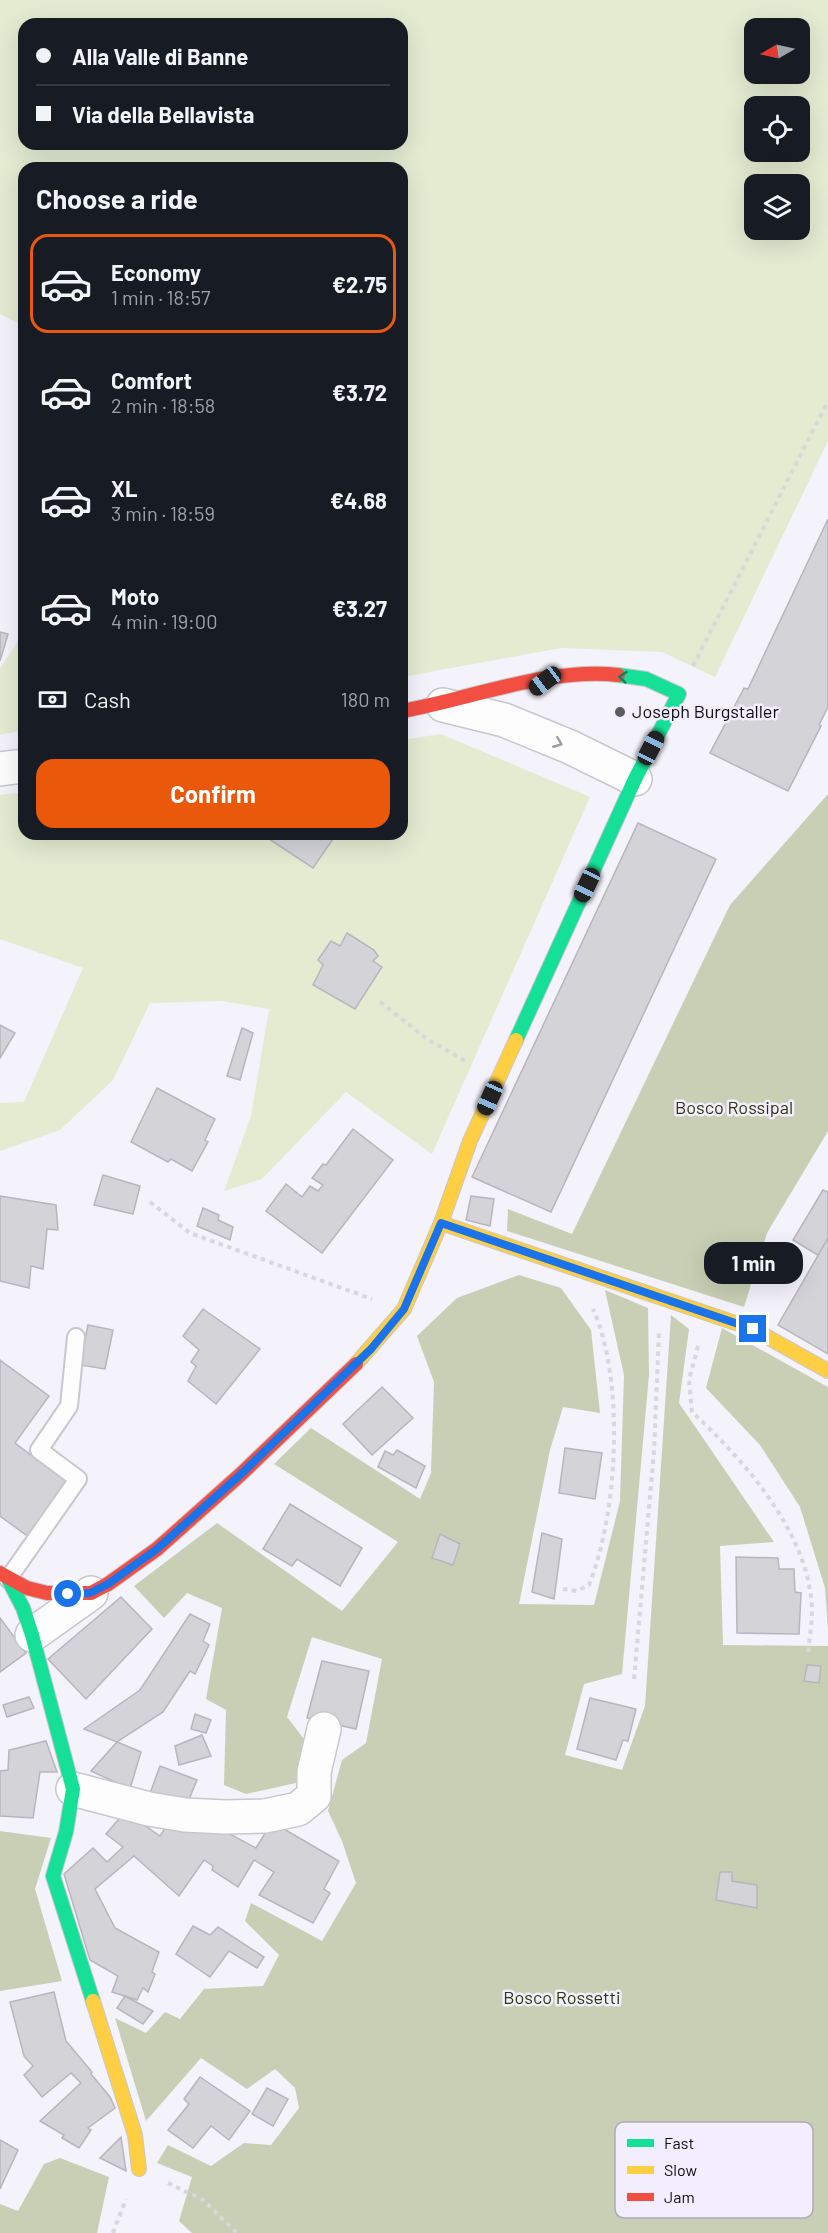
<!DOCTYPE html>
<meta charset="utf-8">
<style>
body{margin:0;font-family:Barlow,sans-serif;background:#20242c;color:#f1f3f6;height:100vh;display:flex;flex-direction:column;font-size:22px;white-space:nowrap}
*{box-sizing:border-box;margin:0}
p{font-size:20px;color:#9ea1a6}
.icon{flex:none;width:33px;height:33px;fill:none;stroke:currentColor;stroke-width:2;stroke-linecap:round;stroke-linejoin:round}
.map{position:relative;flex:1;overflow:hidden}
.drawer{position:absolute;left:18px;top:162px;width:390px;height:678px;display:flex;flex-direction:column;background:#171b24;border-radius:18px;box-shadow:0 6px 24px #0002}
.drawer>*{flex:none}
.banner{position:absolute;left:18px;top:18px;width:390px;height:132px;border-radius:18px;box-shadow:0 6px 24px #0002;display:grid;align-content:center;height:132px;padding:0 18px;background:#171b24}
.needle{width:39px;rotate:261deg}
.fabs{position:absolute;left:744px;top:18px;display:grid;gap:12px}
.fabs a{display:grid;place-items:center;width:66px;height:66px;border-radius:12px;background:#171b24;box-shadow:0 6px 24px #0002;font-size:30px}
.end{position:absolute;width:27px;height:27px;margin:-14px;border:8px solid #1a73e8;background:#fff;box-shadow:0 0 0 3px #fff}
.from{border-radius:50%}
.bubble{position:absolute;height:42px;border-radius:18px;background:#171b24;box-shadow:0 6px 24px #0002;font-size:20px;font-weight:700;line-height:42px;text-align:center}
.car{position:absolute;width:18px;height:36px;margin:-18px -9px;border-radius:8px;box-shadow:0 0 4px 2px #0007;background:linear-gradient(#222 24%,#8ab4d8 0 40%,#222 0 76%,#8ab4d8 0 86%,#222 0)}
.banner b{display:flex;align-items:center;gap:21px;height:57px;font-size:22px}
.banner b+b{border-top:2px solid #363941}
.banner i{width:15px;height:15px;background:#f1f3f6}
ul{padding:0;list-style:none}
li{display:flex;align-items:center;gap:18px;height:99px;margin:0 12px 9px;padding:0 6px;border:3px solid transparent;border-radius:18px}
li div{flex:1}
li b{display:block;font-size:22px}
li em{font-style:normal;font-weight:700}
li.on{border-color:#ea580c}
li>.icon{width:54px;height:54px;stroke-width:1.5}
h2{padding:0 18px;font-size:27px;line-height:72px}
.pay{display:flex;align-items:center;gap:15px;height:66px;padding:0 18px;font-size:22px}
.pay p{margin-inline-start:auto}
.primary-button{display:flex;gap:12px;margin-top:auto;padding:12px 18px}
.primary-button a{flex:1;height:69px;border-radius:18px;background:#ea580c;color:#fff;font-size:24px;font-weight:700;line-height:69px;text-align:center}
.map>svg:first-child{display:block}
</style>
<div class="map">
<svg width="828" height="2233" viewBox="0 0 828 2233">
<rect width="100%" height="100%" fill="#f4f2fa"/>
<!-- green -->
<g fill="#e4ebd1" fill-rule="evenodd">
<path d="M0 0H828V441L715 677 662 652 561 648 402 677V168H24V326L0 314ZM24 24H402V144H24ZM800 28V74H754V28ZM754 106H800V152H754ZM754 184H800V230H754Z"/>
<path d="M24 623V730L0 735V668L15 646Z"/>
<path d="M441 734 590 797 432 1154 346 1092 262 1179 224 1191 251 1116 269 1009 221 1001 150 1003 113 1080 60 1130 0 1151V1103L24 1102 83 968 0 939V795L24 792V834H402V740Z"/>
</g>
<!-- forest -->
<g fill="#c8cfb4">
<path d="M828 794V1131L767 1233 744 1307 507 1231 508 1209 572 1234 730 905Z"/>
<path d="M519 1275 561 1288 591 1330 600 1413 563 1407 550 1450 519 1604 594 1605 620 1501 624 1375 605 1290 648 1308 649 1375 622 1674 584 1684 565 1755 622 1770 645 1706 671 1315 689 1329 679 1403 774 1542 720 1546 723 1645 828 1646V2233H192L179 2221 192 2177 157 2163 168 2145 211 2166 244 2143 271 2145 299 2108 295 2088 275 2069 247 2089 201 2058 146 2121 115 2018 146 2033 165 2012 180 2019 204 1989 263 1986 279 1955 245 1921 251 1903 322 1941 356 1883 342 1841 328 1811 342 1760 366 1743 382 1659 312 1637 287 1717 304 1739 296 1783 246 1794 224 1785 226 1710 206 1699 222 1608 187 1593 164 1618 134 1586 217 1523 342 1611 398 1542 274 1464 311 1428 420 1499 431 1473 434 1382 417 1336 457 1298Z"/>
<path d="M722 1328 828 1387V1630L825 1588 800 1507 760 1445 706 1388Z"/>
<path d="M0 1831 51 1838 35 1889 62 1981 0 1991Z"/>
<path d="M60 2158 109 2177 97 2233H0V2204L18 2211 44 2164Z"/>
</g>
<!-- building -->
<g fill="#d4d3d8" stroke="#b8b6bc" stroke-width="1.5">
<path d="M828 519V707L819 725 821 726 788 791 710 753 744 688 748 689Z"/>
<path d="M0 632 8 634 0 661Z"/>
<path d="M638 823 716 859 551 1212 472 1177Z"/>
<path d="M268 834H332L335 836 313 868 266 837Z"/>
<path d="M347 933 374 950 378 956 373 961 382 967 355 1009 313 985 323 965 318 960 331 941 340 946Z"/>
<path d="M0 1025 15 1033 0 1058Z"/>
<path d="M242 1028 253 1033 240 1080 227 1076Z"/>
<path d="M157 1088 215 1119 205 1140 208 1142 192 1171 171 1159 168 1162 131 1142Z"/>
<path d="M353 1129 393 1160 322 1253 266 1211 286 1184 302 1197 310 1186 318 1191 323 1185 312 1178 323 1164 326 1165Z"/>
<path d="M103 1175 140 1186 133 1214 94 1205Z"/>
<path d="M823 1190 828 1192V1238L819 1256 793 1240Z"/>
<path d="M0 1196 56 1205 58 1230 47 1229 43 1269 31 1266 29 1288 0 1281Z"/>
<path d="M471 1196 494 1199 490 1226 466 1220Z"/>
<path d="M203 1208 219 1215 218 1220 233 1227 230 1240 197 1226Z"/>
<path d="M828 1238V1354L778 1325Z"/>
<path d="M203 1309 260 1349 216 1404 188 1381 196 1366 191 1362 199 1350 183 1336Z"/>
<path d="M88 1325 113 1330 105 1369 80 1365Z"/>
<path d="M0 1360 49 1396 15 1443 68 1483 30 1538 0 1516Z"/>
<path d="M382 1387 413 1418 372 1455 343 1424Z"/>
<path d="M565 1448 602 1453 595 1499 559 1493Z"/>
<path d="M397 1450 425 1466 416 1488 378 1467 385 1451 393 1455Z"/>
<path d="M290 1504 362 1548 340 1586 297 1559 292 1566 263 1549Z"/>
<path d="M542 1533 562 1539 554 1599 532 1592Z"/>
<path d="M440 1534 460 1544 453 1565 432 1558Z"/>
<path d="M736 1557 778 1558 779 1569H794L795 1592 801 1593 799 1634 737 1633Z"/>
<path d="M121 1597 152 1629 86 1699 48 1659Z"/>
<path d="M190 1614 210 1624 203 1641 209 1645 195 1674 190 1671 163 1712 117 1742 84 1729 140 1690Z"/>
<path d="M0 1618 26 1653 0 1672Z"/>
<path d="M322 1661 369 1671 356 1729 307 1718Z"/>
<path d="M807 1665 821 1666 819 1683 804 1681Z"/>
<path d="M29 1697 34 1708 7 1717 3 1705Z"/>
<path d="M590 1698 636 1709 628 1741 623 1740 616 1760 577 1749Z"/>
<path d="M195 1714 211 1720 206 1733 191 1729Z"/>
<path d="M202 1735 211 1756 179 1765 175 1746Z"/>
<path d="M46 1741 57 1772H40L33 1818 0 1816V1771L8 1770 9 1750Z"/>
<path d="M117 1742 141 1752 130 1789 91 1771Z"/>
<path d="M160 1766 197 1780 185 1809 149 1796Z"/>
<path d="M125 1812 160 1836 171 1819 213 1825 256 1848 272 1822 339 1861 324 1889 330 1893 313 1923 259 1895 274 1872 254 1860 238 1887 212 1870 213 1866 204 1860 179 1896 134 1856 95 1889 115 1928 159 1952 152 1972 155 1974 148 1992 143 1988 137 2000 112 1992 118 1976 90 1960 64 1874 93 1848 107 1862 123 1847 106 1834Z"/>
<path d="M720 1872H732V1881L757 1885V1908L716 1900Z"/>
<path d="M193 1926 210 1935 218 1927 264 1957 257 1968 229 1951 210 1977 176 1954Z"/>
<path d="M54 1992 66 2041 92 2072 91 2074 110 2097 115 2108 88 2128 91 2130 79 2148 62 2138 64 2135 40 2121 81 2083 71 2073 42 2097 24 2075 33 2066 24 2056 10 2002Z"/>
<path d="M125 1996 153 2011 143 2024 117 2008Z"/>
<path d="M200 2077 250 2111 229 2140 211 2126 193 2148 168 2130 189 2104 184 2099Z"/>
<path d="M267 2088 288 2099 273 2126 252 2114Z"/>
<path d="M121 2137 126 2171 100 2158Z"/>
<path d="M0 2140 18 2150 0 2189Z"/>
</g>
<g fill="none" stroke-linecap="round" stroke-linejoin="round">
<!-- lane casing -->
<g stroke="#c9c7cd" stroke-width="20">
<path id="lane" d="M8 1579 78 1479 39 1450 69 1406 76 1337"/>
</g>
<!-- street casing -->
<g stroke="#c9c7cd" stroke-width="36">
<g id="street">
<path d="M443 705 504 720 570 747 635 779"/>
<path d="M0 769 24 766"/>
<path d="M32 1635 91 1593"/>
<path d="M73 1789 149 1809 185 1815 225 1817 265 1816 298 1809 314 1796V1772L324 1729"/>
</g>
</g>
<!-- fast casing -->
<g stroke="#c9c7cd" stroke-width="16">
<g id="fast">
<path d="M516 1040 635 779 679 694 646 679 618 675"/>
<path d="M8 1579 23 1608 32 1635 73 1789 66 1832 53 1876 93 2001"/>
</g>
</g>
<!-- slow casing -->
<g stroke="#c9c7cd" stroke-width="16">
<g id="slow">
<path d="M441 1223 753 1329 828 1371"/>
<path d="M356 1364 404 1309 441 1223 470 1141 516 1040"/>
<path d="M93 2001 135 2135 139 2169"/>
</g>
</g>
<!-- jam casing -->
<g stroke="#c9c7cd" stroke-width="16">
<g id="jam">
<path d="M402 711C470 699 549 667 618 675"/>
<path d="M0 1573 27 1588 47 1593H91L108 1584 157 1549 240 1475 356 1364"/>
</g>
</g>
<!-- path -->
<g stroke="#d8d7da" stroke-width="4" stroke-dasharray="4.5 4.5" stroke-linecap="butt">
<path d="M693 666 828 401"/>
<path d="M380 1002 427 1039 469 1063"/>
<path d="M150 1202 190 1233 372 1299"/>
<path d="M698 1346 689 1380 692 1412C742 1458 803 1527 811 1597 814 1616 809 1637 808 1656"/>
<path d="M563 1589 577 1591 589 1585C618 1513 625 1380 593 1309"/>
<path d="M634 1679 654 1451 659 1331"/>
<path d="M168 2183 203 2200 237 2233"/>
<path d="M113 2233 126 2199"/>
</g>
<!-- lane -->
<use href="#lane" stroke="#fdfdfe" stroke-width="16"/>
<!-- street -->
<use href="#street" stroke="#fdfdfe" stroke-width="33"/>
<!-- fast -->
<use href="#fast" stroke="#16e098" stroke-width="14"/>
<!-- slow -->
<use href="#slow" stroke="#ffcf43" stroke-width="14"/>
<!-- jam -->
<use href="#jam" stroke="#f24e42" stroke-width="14"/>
</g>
<!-- one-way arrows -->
<defs><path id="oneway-chevron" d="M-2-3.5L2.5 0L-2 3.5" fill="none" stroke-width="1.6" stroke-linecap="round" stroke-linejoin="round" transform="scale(1.5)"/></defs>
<use stroke="#12805a" href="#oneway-chevron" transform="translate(623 677) rotate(-174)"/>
<use stroke="#9d9c9e" href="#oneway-chevron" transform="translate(558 743) rotate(22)"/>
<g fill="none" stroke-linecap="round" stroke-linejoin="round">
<!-- route -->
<path stroke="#1a73e8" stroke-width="8" d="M68 1594 90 1593 108 1584 157 1549 240 1475 371 1349 404 1309 441 1223 753 1329"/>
</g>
<!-- markers -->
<circle fill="#5d5c61" stroke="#f3eefd" stroke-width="2" cx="620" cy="712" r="6"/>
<g text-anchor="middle" stroke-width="5" stroke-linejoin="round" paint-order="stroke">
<!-- poi labels -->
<g font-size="18" fill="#0c0b0f" stroke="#f3eefd" text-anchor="start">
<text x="632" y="718">Joseph Burgstaller</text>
</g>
<!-- park labels -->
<g font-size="18" fill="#2e370c" stroke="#f3eefd">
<text x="734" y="1114">Bosco Rossipal</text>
<text x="562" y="2004">Bosco Rossetti</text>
</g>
</g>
<!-- legend -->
<rect x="615" y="2122" width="198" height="96" rx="9" fill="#f3eefd" stroke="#aeaab6" stroke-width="1.5"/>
<rect x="627" y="2139" width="27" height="8" fill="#16e098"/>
<rect x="627" y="2166" width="27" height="8" fill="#ffcf43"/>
<rect x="627" y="2193" width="27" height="8" fill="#f24e42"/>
<g font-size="16" fill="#0c0b0f">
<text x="664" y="2149">Fast</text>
<text x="664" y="2176">Slow</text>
<text x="664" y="2203">Jam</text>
</g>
</svg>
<div class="fabs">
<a><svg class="needle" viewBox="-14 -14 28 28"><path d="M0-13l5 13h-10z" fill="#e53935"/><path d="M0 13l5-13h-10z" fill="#9ea1a6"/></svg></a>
<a><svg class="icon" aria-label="locate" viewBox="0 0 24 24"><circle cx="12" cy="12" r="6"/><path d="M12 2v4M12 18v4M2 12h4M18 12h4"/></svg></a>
<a><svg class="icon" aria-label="layers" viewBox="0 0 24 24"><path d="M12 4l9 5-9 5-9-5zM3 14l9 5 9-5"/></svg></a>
</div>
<i class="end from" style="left:68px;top:1594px"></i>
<i class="end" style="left:753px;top:1329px"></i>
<div class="bubble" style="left:704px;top:1242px;width:99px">1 min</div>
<i class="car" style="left:545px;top:681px;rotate:233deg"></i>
<i class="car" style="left:651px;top:748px;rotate:27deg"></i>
<i class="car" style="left:587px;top:885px;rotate:205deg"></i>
<i class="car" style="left:490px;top:1098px;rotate:204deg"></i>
<div class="banner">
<b><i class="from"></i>Alla Valle di Banne</b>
<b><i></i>Via della Bellavista</b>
</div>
<section class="drawer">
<h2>Choose a ride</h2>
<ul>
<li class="on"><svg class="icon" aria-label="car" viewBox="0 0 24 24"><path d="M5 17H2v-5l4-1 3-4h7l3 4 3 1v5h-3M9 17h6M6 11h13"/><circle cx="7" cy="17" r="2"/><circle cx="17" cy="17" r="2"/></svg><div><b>Economy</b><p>1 min · 18:57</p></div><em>€2.75</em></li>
<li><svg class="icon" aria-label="car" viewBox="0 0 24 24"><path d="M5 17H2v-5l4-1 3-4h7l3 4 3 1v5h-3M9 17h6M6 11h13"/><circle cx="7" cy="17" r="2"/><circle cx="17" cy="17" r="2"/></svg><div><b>Comfort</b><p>2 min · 18:58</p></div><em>€3.72</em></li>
<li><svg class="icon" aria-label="car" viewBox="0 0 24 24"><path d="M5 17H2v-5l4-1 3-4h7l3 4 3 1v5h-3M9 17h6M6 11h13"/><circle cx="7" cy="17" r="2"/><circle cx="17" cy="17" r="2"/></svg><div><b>XL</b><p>3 min · 18:59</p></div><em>€4.68</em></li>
<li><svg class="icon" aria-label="car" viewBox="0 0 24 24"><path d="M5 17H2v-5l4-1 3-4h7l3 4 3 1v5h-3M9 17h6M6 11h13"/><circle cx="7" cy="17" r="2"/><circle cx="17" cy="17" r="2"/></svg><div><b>Moto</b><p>4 min · 19:00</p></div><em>€3.27</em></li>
</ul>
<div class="pay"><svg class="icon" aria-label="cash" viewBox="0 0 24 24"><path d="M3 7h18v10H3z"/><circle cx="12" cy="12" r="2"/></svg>Cash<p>180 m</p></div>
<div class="primary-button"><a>Confirm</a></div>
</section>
</div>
